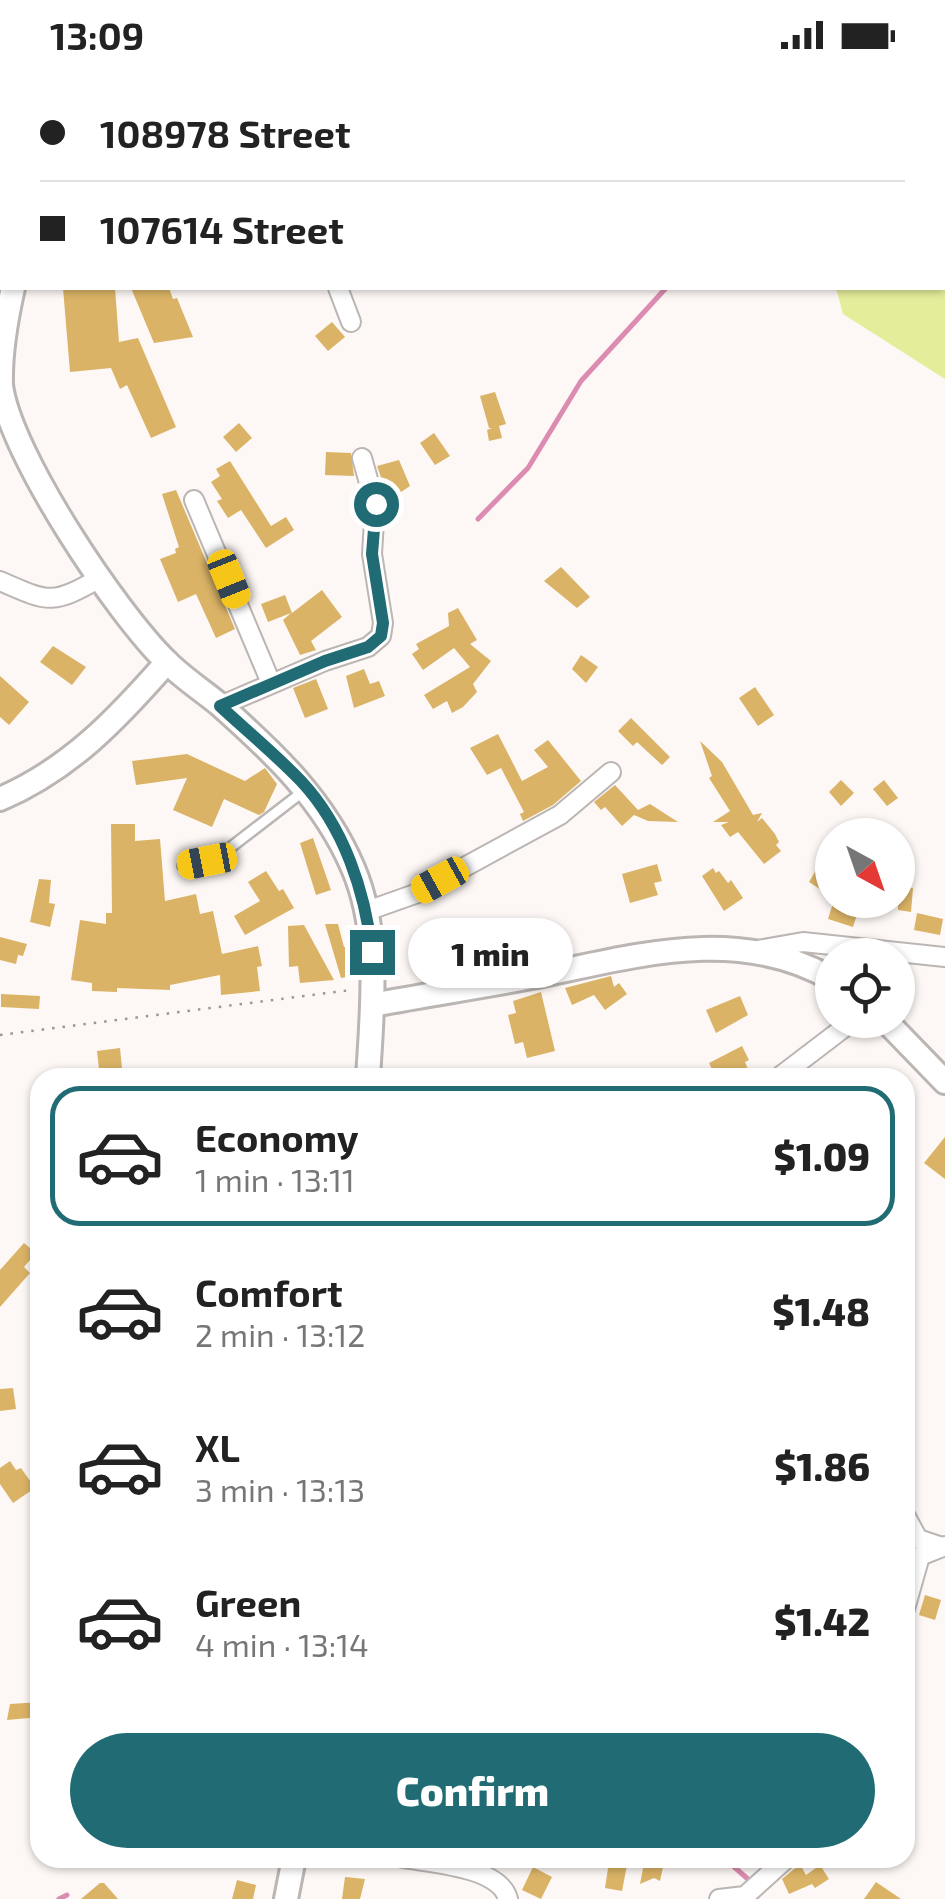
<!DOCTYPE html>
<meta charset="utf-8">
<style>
body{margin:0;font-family:"Exo 2",sans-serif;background:#f2f2f2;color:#222;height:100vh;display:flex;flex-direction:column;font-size:38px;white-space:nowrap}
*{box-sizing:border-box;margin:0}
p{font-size:32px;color:#767676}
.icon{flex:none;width:55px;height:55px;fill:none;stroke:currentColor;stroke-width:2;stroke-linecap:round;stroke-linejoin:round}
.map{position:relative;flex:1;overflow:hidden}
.drawer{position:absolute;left:30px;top:998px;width:885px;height:800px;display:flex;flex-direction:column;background:#fff;border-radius:30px;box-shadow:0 2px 8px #0004}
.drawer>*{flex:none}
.top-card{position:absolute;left:0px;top:0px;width:945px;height:220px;box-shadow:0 2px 8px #0004;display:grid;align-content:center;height:220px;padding:0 40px;background:#fff}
.needle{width:65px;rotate:140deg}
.buttons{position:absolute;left:815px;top:748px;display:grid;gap:20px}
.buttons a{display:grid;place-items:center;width:100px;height:100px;border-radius:50%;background:#fff;box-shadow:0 2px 8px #0004;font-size:50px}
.end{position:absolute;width:45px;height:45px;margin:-22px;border:12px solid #216c74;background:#fff;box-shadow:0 0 0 5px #fff}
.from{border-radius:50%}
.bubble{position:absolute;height:70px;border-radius:35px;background:#fff;box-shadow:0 2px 8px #0004;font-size:32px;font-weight:800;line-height:70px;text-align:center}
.car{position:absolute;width:30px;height:60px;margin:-30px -15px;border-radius:12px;box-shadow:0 0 8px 2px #0007;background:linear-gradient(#f5c518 24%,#345 0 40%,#f5c518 0 76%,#345 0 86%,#f5c518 0)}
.top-card b{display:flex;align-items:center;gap:35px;height:95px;font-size:38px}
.top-card b+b{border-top:2px solid #e0e0e0}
.top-card i{width:25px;height:25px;background:#222}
ul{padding:18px 0 0;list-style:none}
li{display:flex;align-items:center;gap:30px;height:140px;margin:0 20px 15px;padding:0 20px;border:5px solid transparent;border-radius:30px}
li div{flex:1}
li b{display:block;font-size:38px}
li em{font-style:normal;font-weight:800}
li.active{border-color:#216c74}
li>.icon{width:90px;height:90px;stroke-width:1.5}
.primary-button{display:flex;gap:20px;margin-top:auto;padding:20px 40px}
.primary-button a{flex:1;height:115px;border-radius:60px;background:#216c74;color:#fff;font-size:40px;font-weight:800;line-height:115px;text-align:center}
.status{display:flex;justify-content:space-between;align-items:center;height:70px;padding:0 50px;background:#fff;direction:ltr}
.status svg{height:28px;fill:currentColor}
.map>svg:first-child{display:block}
</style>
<div class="status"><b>13:09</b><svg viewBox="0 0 49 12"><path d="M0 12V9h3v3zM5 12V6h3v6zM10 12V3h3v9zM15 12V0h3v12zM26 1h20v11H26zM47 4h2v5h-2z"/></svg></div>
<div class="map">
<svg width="945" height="1829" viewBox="0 0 945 1829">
<rect width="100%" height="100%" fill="#fdf8f5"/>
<!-- green -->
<path fill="#e4ed9a" d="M943 54 945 55V309L843 244 836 218H942Z"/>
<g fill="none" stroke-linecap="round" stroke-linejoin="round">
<!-- stream -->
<g stroke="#dc8cb0" stroke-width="5">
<path d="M395 0 398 2"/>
<path d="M942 153 945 154"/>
<path d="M478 449 528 398 581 311 666 218"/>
<path d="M724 1788 749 1810"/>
<path d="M59 1829 67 1825"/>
<path d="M755 1829H756"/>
</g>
</g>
<!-- building -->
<g fill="#dab366">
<path d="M63 218H115L119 272 138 268 176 357 151 368 127 315 120 319 111 298 70 302Z"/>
<path d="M131 218H169L173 229 177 228 193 267 154 273Z"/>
<path d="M332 252 345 267 328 281 315 266Z"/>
<path d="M495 322 506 354 499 356 502 368 489 371 487 360 492 358H489L480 326Z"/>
<path d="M239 353 252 368 236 382 223 367Z"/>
<path d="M434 363 450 386 435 395 420 373Z"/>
<path d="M326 382 351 383 354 406 325 405Z"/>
<path d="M399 390 410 416 389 430 377 396Z"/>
<path d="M230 391 271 456 286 447 294 460 266 478 241 440 228 448 217 431 222 429 211 412 220 406 216 399Z"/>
<path d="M176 420 235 559 216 568 196 524 178 532 160 489 176 483 175 479 179 477 162 424Z"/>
<path d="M561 497 590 527 577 538 544 511Z"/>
<path d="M322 520 342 547 311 571 316 580 300 585 283 550 291 543 268 552 261 534 285 525 292 543Z"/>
<path d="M458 538 477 570 470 574 491 591 473 614 477 622 463 637 452 643 447 631 433 639 424 625 470 597 454 578 423 600 412 584 419 579 416 574 449 556 448 543Z"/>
<path d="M53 576 86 597 72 615 40 592Z"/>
<path d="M581 585 598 597 586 613 572 599Z"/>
<path d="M364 599 370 614 379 611 385 626 354 638 346 606Z"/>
<path d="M0 606 29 632 9 655 0 647Z"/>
<path d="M316 609 328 639 305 648 293 618Z"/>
<path d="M755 617 774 645 758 656 739 628Z"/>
<path d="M631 648 670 687 662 695 637 672 633 676 618 661Z"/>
<path d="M498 664 522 711 548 697 534 680 548 670 581 711 553 735 523 751 520 744 524 742 501 698 487 705 470 678Z"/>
<path d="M700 671 722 692 753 745 762 743 757 752 762 748 775 764 779 772 776 775 781 781 764 794 738 762 730 767 721 755 729 752H713L730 741 709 708 712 706Z"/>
<path d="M187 684 245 711 265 698 277 714 264 742 259 745 224 729 212 757 173 740 187 708 136 715 132 691Z"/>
<path d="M841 710 854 723 841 736 829 722Z"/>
<path d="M884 710 898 728 887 736 873 719Z"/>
<path d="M615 715 638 740 650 734 678 752 648 751 634 745 622 756 605 737 601 740 594 732Z"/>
<path d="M111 754H135V771L160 769 165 831 196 824 200 844 213 841 222 884 258 876 262 896 257 897 260 921 221 925 220 905 170 915V920L117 918V922L92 921V913L71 910 80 850 106 854V843H112Z"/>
<path d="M313 768 331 820 316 825 300 773Z"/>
<path d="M657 794 662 811 654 813 658 825 630 833 622 804Z"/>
<path d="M819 795 832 803V827L809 812Z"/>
<path d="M713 798 716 803 719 801 728 813 731 810 743 828 724 841 702 806Z"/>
<path d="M266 801 279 821 283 819 294 838 245 865 234 846 260 831 248 812Z"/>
<path d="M39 809 51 810 49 833 55 834 50 857 30 852Z"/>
<path d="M898 816 913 818 911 842 898 840Z"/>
<path d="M834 830 860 835 853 857 828 849Z"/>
<path d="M917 843 943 849 940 865 914 860Z"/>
<path d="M325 854H338L344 877H348L354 906 341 908Z"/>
<path d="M304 855 334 910 300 913 298 896 289 897 288 856Z"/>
<path d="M442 859 453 894 433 901 422 866Z"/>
<path d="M0 867 27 874 23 886 18 885 16 894 0 890Z"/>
<path d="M611 906 614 917 619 913 627 924 605 940 594 925 572 935 565 918Z"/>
<path d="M541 922 555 981 527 988 523 972 515 974 508 945 516 943 513 931Z"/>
<path d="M1 924 40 926 39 939 1 937Z"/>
<path d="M740 926 748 945 716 963 706 940Z"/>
<path d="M742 976 749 990 745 992 748 999 731 1008H716L709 993Z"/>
<path d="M120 978 123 1008H100L97 981Z"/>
<path d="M945 1067V1109L924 1093Z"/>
<path d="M24 1173 36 1183 24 1197 30 1203 0 1237V1200Z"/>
<path d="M13 1318 16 1339 0 1341V1319Z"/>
<path d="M10 1391 16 1400 21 1398 35 1418 13 1433 0 1414V1398Z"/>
<path d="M925 1525 941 1530 935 1550 919 1545Z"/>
<path d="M40 1632V1647L7 1650 10 1634Z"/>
<path d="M645 1788H665L660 1811 654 1808 640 1814Z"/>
<path d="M609 1792 627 1795 622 1821 605 1818Z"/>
<path d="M820 1795 829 1809 815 1818 812 1814 789 1824 782 1809 794 1799 801 1796 806 1805Z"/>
<path d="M533 1797 552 1807 541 1829 522 1820Z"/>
<path d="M345 1807 365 1809 360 1829H342Z"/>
<path d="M237 1810 256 1815 253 1829H232Z"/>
<path d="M876 1812 901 1829H864Z"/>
<path d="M100 1813H104L118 1829H81Z"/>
</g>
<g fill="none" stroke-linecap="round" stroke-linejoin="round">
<!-- service casing -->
<g stroke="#bbb6b3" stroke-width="14">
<path id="service" d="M183 796 207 791 222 784 305 720"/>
</g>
<!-- minor casing -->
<g stroke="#bbb6b3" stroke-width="22">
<g id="minor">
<path d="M190 0V2"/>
<path d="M0 38H2"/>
<path d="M338 218 351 252"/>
<path d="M194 430 271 613"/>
<path d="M0 511C50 533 52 535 100 508"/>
<path d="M220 636 325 591 368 577 381 566 383 553 372 484 375 434 362 388"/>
<path d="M367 841 415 824 560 745 611 702"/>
<path d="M758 880 803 872 945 887"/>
<path d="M778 1008 854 950"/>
<path d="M905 1445 918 1469 939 1476"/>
<path d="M905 1539 920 1486 945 1476"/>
<path d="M403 1788C432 1793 500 1797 508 1829"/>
<path d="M719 1829 745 1826 787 1788"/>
</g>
</g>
<!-- tertiary casing -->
<g stroke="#bbb6b3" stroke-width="28">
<g id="tertiary">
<path d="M62 2V0"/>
<path d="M13 218C6 249 0 282 1 315 9 383 117 544 167 592 183 608 203 621 220 635 274 683 324 730 353 798 381 863 372 938 368 1008"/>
<path d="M0 729C70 699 117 649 167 592"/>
<path d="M372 935C426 925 479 917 532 907 633 887 736 854 832 909"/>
<path d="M885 950 945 1012"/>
<path d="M286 1829 294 1788"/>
</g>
</g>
<!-- path -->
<g stroke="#9a9694" stroke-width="2.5" stroke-dasharray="2.5 8" stroke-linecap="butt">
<path d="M246 2 249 0"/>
<path d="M0 965 351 920"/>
</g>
<!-- service -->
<use href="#service" stroke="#fff" stroke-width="9"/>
<!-- minor -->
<use href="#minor" stroke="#fff" stroke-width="18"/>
<!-- tertiary -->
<use href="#tertiary" stroke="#fff" stroke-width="22"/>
</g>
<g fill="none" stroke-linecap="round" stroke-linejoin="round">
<!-- route -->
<path stroke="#216c74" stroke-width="12" d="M372 882C365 821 344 757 301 711 276 685 247 661 220 636L325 591 368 577 381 566 383 553 372 484 376 434"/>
</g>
</svg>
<div class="buttons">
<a><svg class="needle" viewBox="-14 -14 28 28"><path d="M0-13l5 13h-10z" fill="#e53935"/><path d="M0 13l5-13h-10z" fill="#767676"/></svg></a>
<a><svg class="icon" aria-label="locate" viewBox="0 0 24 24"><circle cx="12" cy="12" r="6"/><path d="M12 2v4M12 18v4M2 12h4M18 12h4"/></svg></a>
</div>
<i class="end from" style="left:376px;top:434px"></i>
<i class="end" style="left:372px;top:882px"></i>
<div class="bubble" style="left:408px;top:848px;width:165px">1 min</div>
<i class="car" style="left:229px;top:509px;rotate:158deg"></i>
<i class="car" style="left:207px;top:791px;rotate:259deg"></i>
<i class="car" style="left:440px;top:810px;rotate:241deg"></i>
<div class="top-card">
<b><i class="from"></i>108978 Street</b>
<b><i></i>107614 Street</b>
</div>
<section class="drawer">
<ul>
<li class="active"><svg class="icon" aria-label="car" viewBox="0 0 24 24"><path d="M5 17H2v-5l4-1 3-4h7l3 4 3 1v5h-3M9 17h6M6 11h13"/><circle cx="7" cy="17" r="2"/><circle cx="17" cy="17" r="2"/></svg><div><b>Economy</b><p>1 min · 13:11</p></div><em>$1.09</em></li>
<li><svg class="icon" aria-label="car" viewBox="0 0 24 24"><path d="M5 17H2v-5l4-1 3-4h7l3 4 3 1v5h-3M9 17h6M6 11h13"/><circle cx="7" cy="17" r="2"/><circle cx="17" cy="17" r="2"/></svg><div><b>Comfort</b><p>2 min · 13:12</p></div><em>$1.48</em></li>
<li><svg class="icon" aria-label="car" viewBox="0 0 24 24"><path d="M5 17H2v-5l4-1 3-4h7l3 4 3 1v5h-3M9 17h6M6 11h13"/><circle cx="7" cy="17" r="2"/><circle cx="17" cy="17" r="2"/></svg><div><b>XL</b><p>3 min · 13:13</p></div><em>$1.86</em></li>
<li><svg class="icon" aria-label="car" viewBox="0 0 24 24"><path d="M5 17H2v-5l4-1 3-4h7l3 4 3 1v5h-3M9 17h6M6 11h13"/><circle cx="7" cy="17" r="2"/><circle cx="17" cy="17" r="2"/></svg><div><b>Green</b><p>4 min · 13:14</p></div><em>$1.42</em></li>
</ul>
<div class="primary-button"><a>Confirm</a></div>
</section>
</div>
